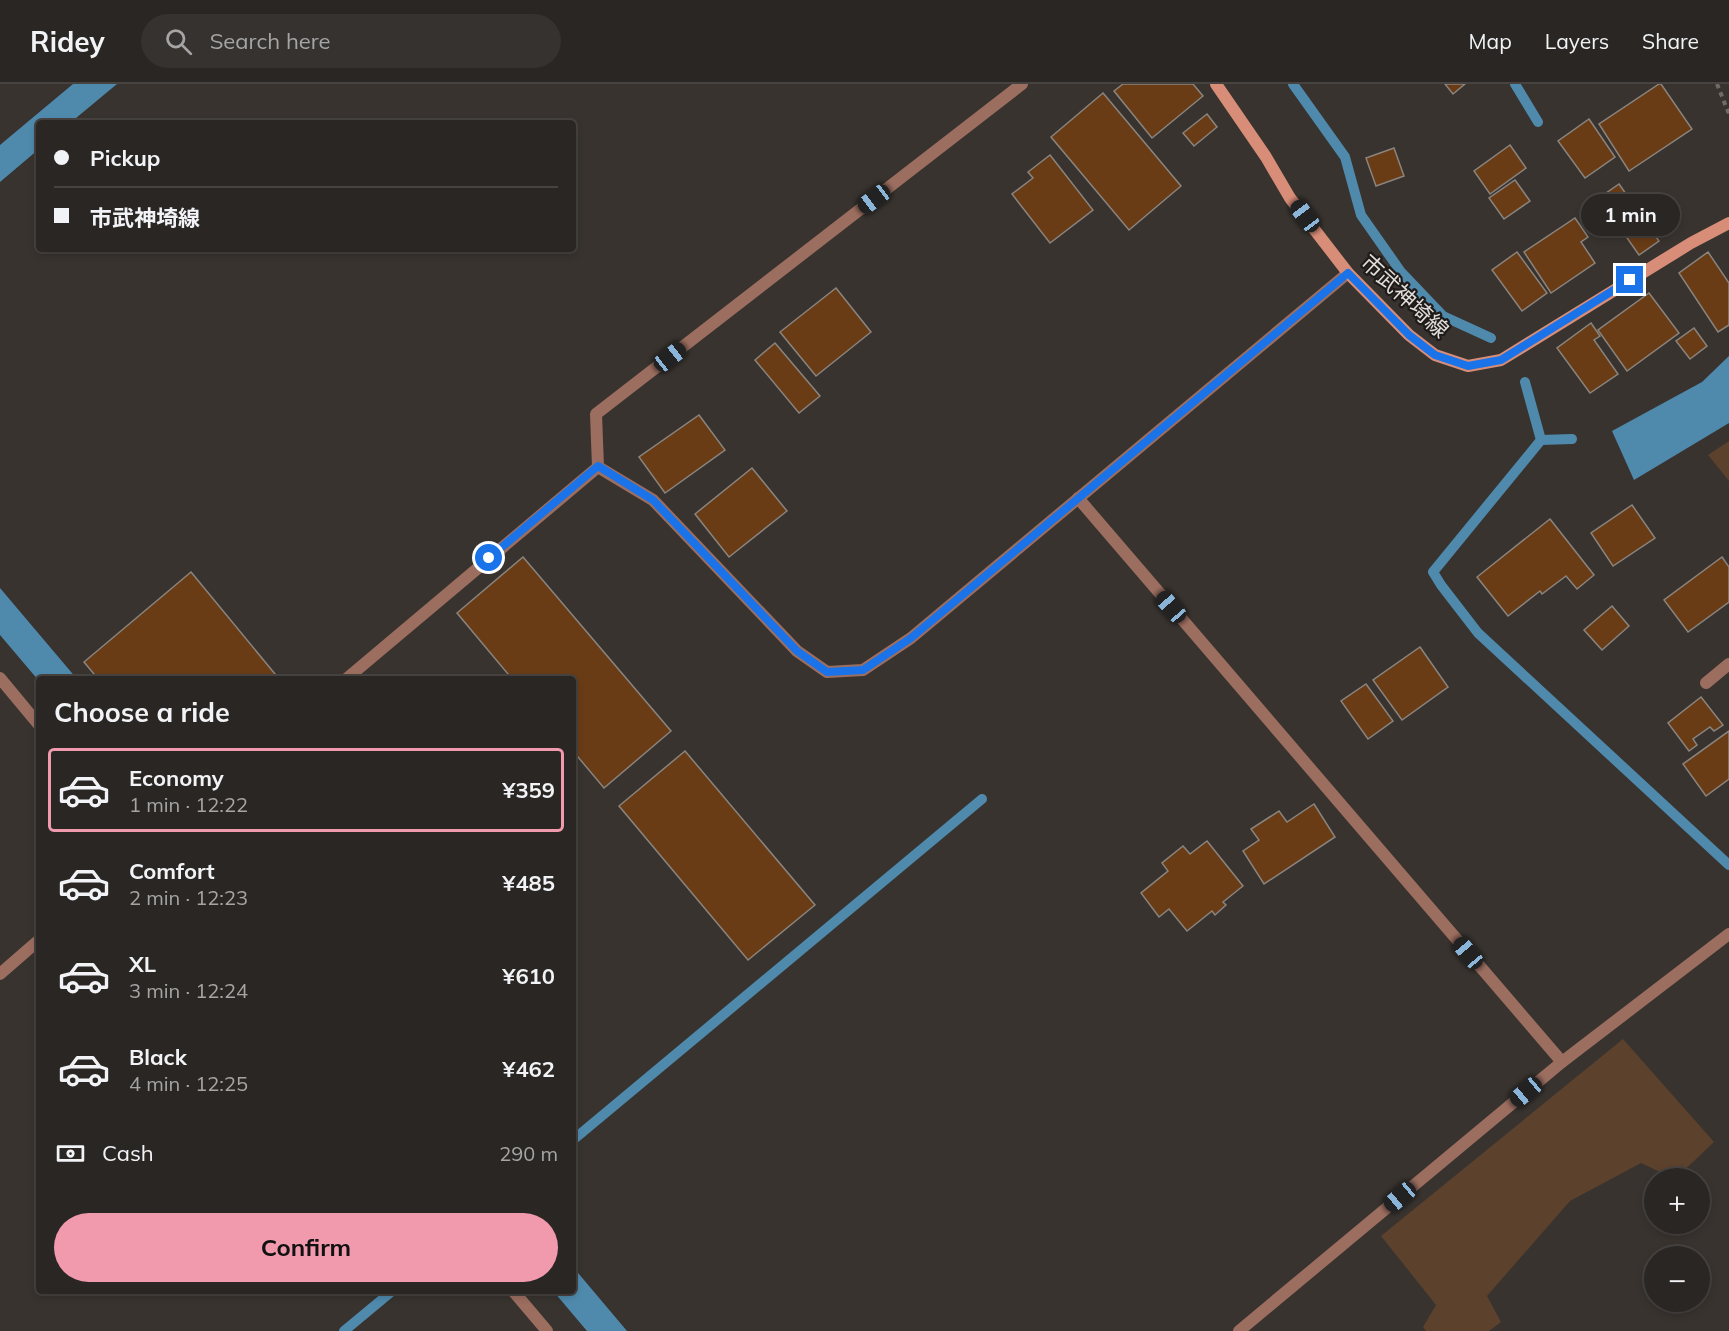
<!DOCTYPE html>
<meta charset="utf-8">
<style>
body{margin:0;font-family:Mulish,"Noto Sans JP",sans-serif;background:#363230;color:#f1f3f6;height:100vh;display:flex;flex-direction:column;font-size:22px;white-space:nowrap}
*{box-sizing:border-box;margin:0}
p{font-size:20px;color:#a5a5a6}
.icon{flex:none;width:33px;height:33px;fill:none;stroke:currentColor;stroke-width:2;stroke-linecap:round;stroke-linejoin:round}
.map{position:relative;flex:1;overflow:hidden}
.details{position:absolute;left:36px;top:592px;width:540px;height:618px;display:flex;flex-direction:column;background:#2a2623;border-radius:6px;box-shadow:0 3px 9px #0003,0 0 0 2px #464341}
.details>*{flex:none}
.guide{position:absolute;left:36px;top:36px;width:540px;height:132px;border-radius:6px;box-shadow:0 3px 9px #0003,0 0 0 2px #464341;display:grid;align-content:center;height:132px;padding:0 18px;background:#2a2623}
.buttons{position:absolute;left:1644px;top:1084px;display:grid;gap:12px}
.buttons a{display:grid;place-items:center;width:66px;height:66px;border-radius:50%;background:#2a2623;box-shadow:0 3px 9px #0003,0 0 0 2px #464341;font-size:30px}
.end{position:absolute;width:27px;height:27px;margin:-14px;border:8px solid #1a73e8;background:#fff;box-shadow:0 0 0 3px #fff}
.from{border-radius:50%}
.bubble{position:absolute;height:42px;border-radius:21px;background:#2a2623;box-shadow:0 3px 9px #0003,0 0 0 2px #464341;font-size:20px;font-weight:700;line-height:42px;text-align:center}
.car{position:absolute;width:18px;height:36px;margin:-18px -9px;border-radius:8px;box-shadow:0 0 4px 2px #0007;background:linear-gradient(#222 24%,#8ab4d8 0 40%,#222 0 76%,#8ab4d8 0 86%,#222 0)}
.guide b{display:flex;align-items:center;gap:21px;height:57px;font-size:22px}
.guide b+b{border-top:2px solid #464341}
.guide i{width:15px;height:15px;background:#f1f3f6}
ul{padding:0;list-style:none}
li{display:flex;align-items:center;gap:18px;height:84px;margin:0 12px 9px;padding:0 6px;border:3px solid transparent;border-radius:6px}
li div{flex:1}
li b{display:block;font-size:22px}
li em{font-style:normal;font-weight:700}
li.selected{border-color:#f29aad}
li>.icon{width:54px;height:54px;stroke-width:1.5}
h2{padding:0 18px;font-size:27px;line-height:72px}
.pay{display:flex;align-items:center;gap:15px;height:66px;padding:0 18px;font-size:22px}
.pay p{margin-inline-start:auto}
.button{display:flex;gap:12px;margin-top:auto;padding:12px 18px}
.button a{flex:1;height:69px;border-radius:36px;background:#f29aad;color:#111;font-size:24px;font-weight:700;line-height:69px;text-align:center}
header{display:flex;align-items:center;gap:36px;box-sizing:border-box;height:84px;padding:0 30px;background:#2a2623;border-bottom:2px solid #464341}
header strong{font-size:28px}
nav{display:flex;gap:33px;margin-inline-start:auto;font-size:21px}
.search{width:420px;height:54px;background:#363230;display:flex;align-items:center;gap:15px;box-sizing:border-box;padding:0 21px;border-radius:33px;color:#a5a5a6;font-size:22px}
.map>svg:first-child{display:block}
</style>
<header>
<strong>Ridey</strong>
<div class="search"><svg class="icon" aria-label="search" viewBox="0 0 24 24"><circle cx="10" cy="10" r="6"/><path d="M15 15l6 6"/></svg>Search here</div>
<nav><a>Map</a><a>Layers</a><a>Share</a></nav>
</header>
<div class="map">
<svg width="1729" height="1247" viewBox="0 0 1729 1247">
<rect width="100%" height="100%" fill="#38332f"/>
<!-- green -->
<g fill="#5c412d">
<path d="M1729 357V397L1708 371Z"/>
<path d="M1623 955 1714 1058 1675 1095 1641 1079 1570 1117 1487 1212 1501 1238 1489 1247H1426L1423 1243 1436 1221 1381 1152Z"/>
</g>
<!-- water -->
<g fill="#4f8aad">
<path d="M73 0H117L70 39H39V65L0 98V61Z"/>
<path d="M1729 272V339L1634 396 1612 347 1702 298Z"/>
<path d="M0 504 77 595 39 596V597L0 551Z"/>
<path d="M573 1183 627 1247H587L554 1208H573Z"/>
</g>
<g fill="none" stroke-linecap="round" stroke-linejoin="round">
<!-- stream -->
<g stroke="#4f8aad" stroke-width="10">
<path d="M1293 0 1345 73 1361 131 1401 188 1443 232 1491 254"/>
<path d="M1515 0 1538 38"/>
<path d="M1525 298 1541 356 1433 488 1441 501 1478 549 1729 781"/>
<path d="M1541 356 1572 355"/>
<path d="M573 1056 982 715"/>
<path d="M344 1247 391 1208"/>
</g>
</g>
<!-- building -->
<g fill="#693c16" stroke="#8a847f" stroke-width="1.5">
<path d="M1123 0H1193L1203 12 1152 54 1114 7Z"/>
<path d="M1445 0H1465L1453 10Z"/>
<path d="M1659 0H1661L1692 45 1629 87 1599 40Z"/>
<path d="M1103 9 1181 102 1129 146 1051 53Z"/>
<path d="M1207 30 1217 43 1194 62 1183 49Z"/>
<path d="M1589 35 1615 73 1585 94 1558 57Z"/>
<path d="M1510 61 1526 84 1490 110 1474 87Z"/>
<path d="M1394 64 1404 92 1376 102 1366 74Z"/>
<path d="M1050 71 1093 126 1050 159 1012 110 1033 94 1028 88Z"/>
<path d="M1515 96 1530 117 1504 135 1489 114Z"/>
<path d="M1619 100 1659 157 1639 171 1599 114Z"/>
<path d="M1575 134 1588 153 1581 158 1595 179 1551 209 1524 168Z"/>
<path d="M1517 168 1547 209 1522 227 1492 186Z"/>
<path d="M1708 168 1729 199V241L1718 248 1679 189Z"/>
<path d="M836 204 871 248 816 292 780 248Z"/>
<path d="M1649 209 1679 249 1627 287 1598 246Z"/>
<path d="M1591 239 1600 252 1594 256 1618 290 1590 309 1557 264Z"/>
<path d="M1694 244 1707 262 1690 275 1676 257Z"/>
<path d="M775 259 820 312 799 329 755 276Z"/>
<path d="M699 331 725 366 665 409 639 373Z"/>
<path d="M752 384 787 427 729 473 695 430Z"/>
<path d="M1632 421 1655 454 1613 482 1591 449Z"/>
<path d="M1550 435 1594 491 1577 505 1566 492 1542 510 1540 507 1508 532 1477 493Z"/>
<path d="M523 473 671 647 604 704 573 667V596H513L457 529Z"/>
<path d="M1722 473 1729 483V518L1688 548 1664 516Z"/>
<path d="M191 488 280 596H99L84 578Z"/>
<path d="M1612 522 1629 542 1602 566 1584 546Z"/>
<path d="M1420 563 1448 603 1402 636 1373 596Z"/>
<path d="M1366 600 1393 637 1368 655 1341 617Z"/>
<path d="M1701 613 1723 641 1714 647 1710 643 1693 655 1697 661 1689 667 1668 639Z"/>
<path d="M1729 647V695L1706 712 1683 680Z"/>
<path d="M685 667 815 821 748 876 619 722Z"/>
<path d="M1314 720 1335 753 1264 800 1243 767 1259 756 1251 745 1279 727 1287 738Z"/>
<path d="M1207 757 1243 802 1223 818 1226 821 1215 831 1212 827 1187 847 1169 825 1159 833 1141 809 1168 787 1162 779 1183 762 1190 770Z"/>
</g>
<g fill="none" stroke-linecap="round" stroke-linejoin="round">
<!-- path -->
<path stroke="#6f6b67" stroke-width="4" stroke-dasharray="4.5 4.5" stroke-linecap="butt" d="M1717 0 1729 30"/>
<!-- minor -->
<g stroke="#9c6e60" stroke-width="12">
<path d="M598 383 653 416 797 567 827 588 863 586 911 554 1348 189"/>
<path d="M598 383 596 330 1022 0"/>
<path d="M1078 414 1562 978"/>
<path d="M345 596 598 383"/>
<path d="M1706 599 1729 580"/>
<path d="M0 890 39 856"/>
<path d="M1239 1247 1562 978 1729 850"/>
</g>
<!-- tertiary -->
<g stroke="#9c6e60" stroke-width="12">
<path d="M0 594 39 641"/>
<path d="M514 1208 547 1247"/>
</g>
<!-- secondary -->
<path stroke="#d78d77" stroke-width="12" d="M1216 0 1266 73 1290 114 1348 189 1409 251 1435 271 1468 282 1501 276 1691 159 1729 139"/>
</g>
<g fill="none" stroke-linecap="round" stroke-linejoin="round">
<!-- route -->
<path stroke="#1a73e8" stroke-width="8" d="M489 474 598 382 653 416 797 567 827 588 863 586 911 554 1348 189 1409 251 1435 271 1468 282 1501 276 1630 196"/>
</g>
<g text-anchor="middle" stroke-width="4.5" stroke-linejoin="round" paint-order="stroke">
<!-- street labels -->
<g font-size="22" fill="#e0ddda" stroke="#1e1b19">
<text transform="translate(1405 212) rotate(43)" y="8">市武神埼線</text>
</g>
</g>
</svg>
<div class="buttons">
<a>+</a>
<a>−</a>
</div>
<i class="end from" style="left:489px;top:474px"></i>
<i class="end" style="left:1630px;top:196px"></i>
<div class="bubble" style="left:1581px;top:110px;width:99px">1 min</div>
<i class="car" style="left:874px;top:115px;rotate:233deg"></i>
<i class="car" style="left:1305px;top:132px;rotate:323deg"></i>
<i class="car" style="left:670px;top:273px;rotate:52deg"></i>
<i class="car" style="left:1171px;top:523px;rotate:319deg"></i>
<i class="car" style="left:1468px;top:869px;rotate:320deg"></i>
<i class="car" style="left:1526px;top:1008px;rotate:230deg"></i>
<i class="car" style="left:1400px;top:1113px;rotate:230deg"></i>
<div class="guide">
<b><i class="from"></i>Pickup</b>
<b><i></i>市武神埼線</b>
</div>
<section class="details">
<h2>Choose a ride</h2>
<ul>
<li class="selected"><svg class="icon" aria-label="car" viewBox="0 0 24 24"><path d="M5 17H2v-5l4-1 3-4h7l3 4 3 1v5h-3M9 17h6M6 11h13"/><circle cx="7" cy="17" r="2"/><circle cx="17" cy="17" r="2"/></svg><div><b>Economy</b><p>1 min · 12:22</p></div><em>¥359</em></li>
<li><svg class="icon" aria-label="car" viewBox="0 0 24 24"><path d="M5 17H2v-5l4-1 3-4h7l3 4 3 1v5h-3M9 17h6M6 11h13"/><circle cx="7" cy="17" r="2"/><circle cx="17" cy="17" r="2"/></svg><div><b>Comfort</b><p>2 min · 12:23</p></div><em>¥485</em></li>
<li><svg class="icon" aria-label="car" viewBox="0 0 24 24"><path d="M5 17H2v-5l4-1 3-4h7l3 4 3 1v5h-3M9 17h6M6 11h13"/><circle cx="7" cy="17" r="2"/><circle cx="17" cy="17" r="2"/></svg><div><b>XL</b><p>3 min · 12:24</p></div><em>¥610</em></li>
<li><svg class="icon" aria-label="car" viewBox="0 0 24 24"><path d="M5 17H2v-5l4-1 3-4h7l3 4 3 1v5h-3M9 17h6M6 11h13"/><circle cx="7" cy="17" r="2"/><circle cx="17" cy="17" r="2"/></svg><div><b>Black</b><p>4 min · 12:25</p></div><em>¥462</em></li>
</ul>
<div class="pay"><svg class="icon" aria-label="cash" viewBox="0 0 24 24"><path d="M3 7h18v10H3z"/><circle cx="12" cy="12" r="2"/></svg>Cash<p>290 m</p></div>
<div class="button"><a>Confirm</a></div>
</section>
</div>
